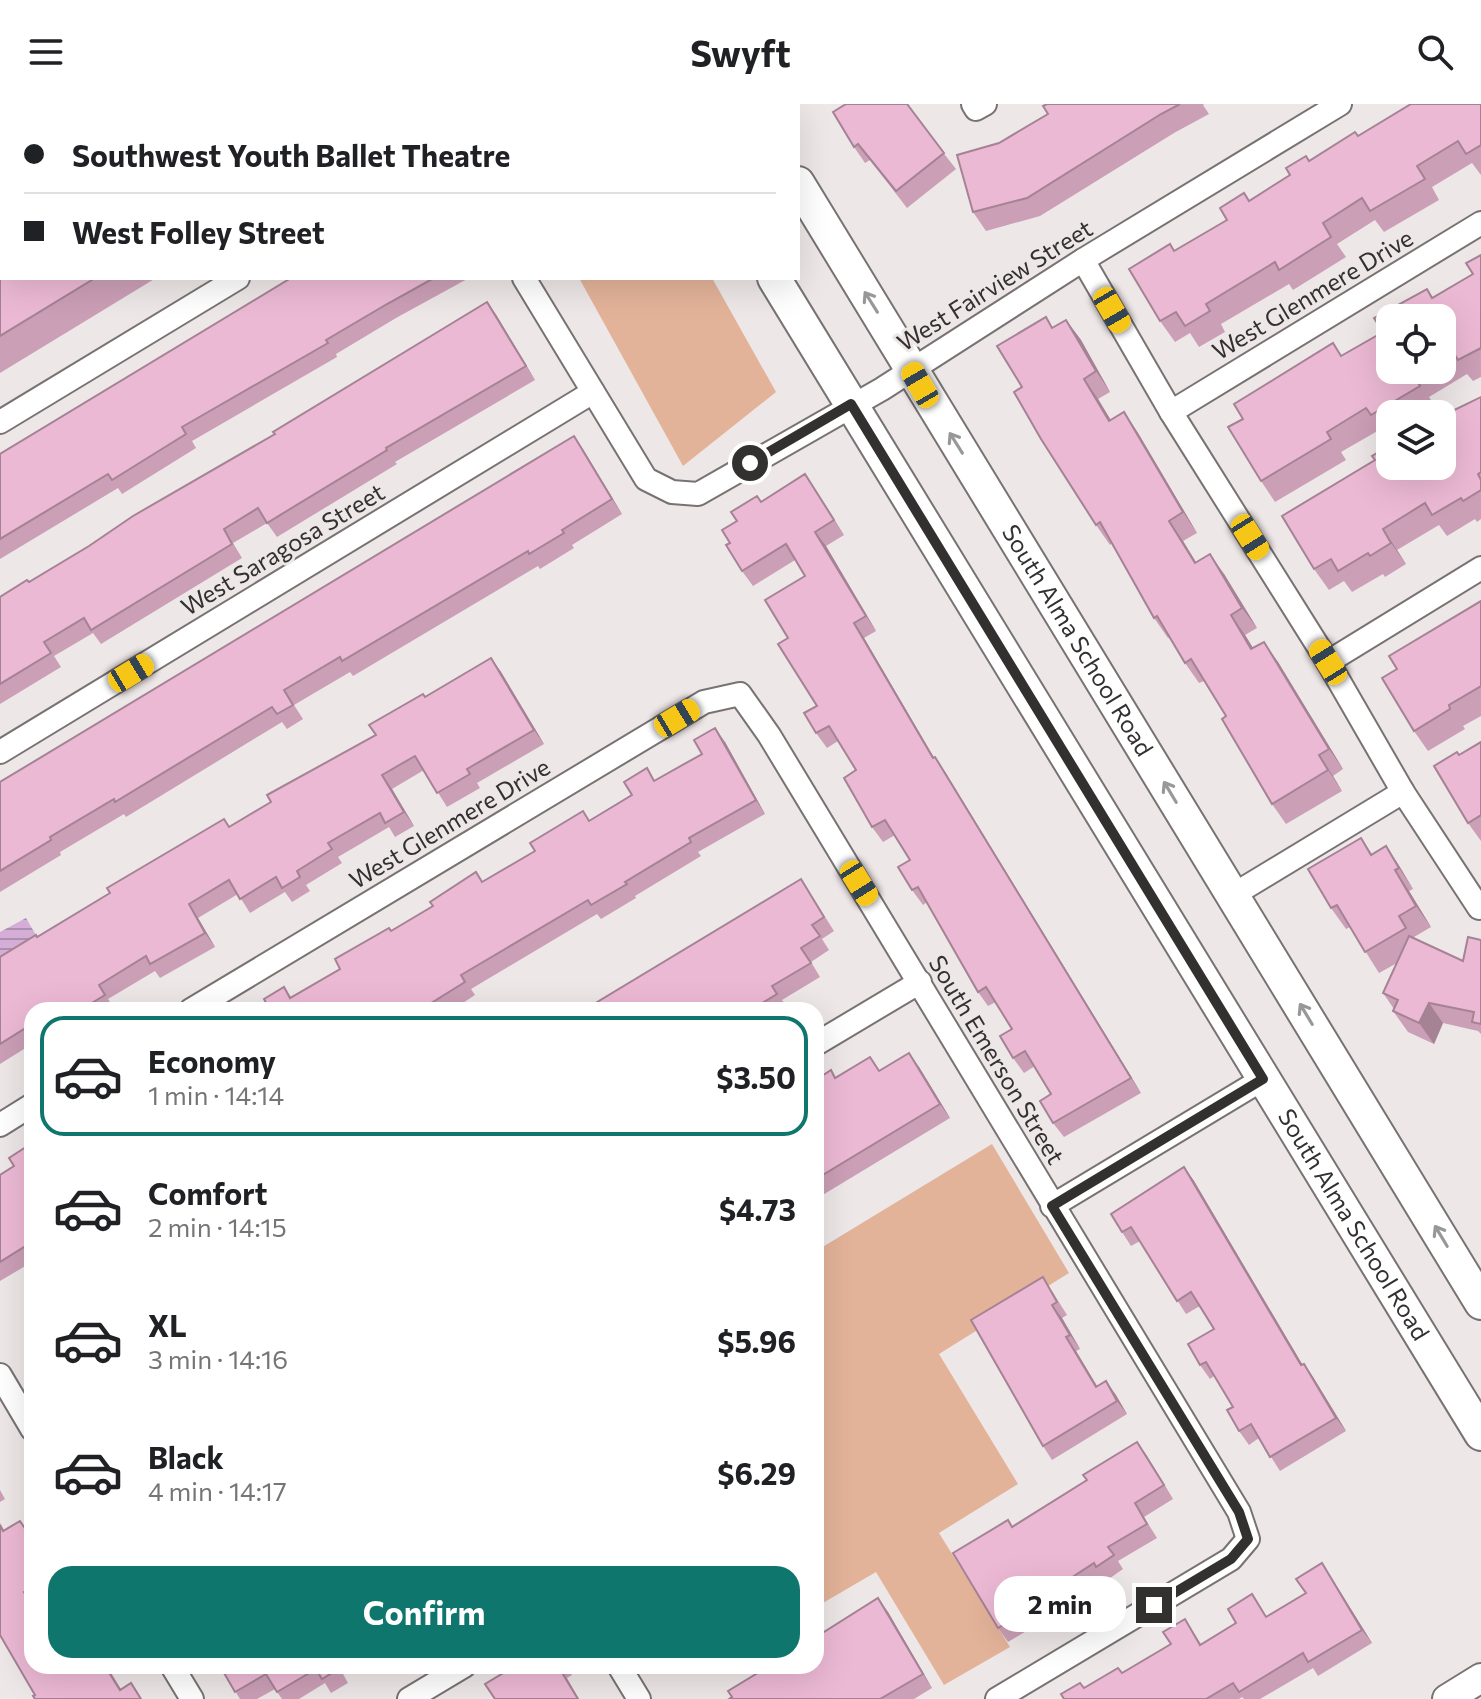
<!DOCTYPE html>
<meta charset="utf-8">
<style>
body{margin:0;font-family:Commissioner,sans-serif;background:#f6f6f6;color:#202124;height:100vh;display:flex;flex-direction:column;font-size:30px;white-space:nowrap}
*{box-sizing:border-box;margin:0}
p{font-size:26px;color:#757577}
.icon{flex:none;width:44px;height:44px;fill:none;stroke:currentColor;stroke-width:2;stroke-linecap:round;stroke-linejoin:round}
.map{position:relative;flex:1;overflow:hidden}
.details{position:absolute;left:24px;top:898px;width:800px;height:672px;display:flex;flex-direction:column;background:#fff;border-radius:24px;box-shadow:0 8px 32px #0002}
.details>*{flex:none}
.guide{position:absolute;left:0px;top:0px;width:800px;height:176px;box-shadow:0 8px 32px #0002;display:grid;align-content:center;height:176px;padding:0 24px;background:#fff}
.tools{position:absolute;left:1376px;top:200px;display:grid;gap:16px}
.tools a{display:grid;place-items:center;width:80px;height:80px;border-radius:16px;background:#fff;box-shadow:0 8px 32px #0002;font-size:40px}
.end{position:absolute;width:36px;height:36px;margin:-18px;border:10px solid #333030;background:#fff;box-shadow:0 0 0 4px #fff}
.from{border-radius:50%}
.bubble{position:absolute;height:56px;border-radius:24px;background:#fff;box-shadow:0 8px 32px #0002;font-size:26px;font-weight:700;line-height:56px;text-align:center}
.car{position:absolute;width:24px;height:48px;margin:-24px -12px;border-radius:10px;box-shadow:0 0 6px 2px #0007;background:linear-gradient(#f5c518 24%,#345 0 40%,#f5c518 0 76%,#345 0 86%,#f5c518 0)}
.guide b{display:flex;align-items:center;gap:28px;height:76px;font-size:30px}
.guide b+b{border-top:2px solid #e0e0e0}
.guide i{width:20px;height:20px;background:#202124}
ul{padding:14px 0 0;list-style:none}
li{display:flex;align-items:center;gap:24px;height:120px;margin:0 16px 12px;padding:0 8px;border:4px solid transparent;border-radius:24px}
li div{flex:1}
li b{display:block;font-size:30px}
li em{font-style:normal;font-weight:700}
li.current{border-color:#0f766e}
li>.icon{width:72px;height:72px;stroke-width:1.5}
.cta{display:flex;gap:16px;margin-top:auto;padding:16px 24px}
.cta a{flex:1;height:92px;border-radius:24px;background:#0f766e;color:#fff;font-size:32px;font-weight:700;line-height:92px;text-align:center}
header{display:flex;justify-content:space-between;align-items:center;height:104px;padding:0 24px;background:#fff;font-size:36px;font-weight:700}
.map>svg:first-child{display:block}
</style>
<header><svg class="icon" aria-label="menu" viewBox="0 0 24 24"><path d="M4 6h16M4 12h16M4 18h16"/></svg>Swyft<svg class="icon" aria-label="search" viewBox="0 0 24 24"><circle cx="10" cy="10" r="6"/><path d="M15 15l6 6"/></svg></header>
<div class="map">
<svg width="1481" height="1595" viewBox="0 0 1481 1595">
<defs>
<pattern id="water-rules" width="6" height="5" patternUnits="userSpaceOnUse" patternTransform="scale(2)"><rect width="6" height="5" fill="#d4aed6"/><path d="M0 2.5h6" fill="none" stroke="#ad8eae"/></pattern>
</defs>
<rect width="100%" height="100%" fill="#eee7e8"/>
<!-- green -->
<g fill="#e3b399">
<path d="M579 174H712L776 288 683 362Z"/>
<path d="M992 1040 1069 1169 939 1250 1018 1380 939 1429 1010 1543 944 1581 876 1468 816 1503V1147Z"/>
</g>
<!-- water -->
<path fill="url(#water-rules)" d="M26 814 43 843 0 868V828Z"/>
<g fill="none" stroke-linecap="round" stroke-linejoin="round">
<!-- minor casing -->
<g stroke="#797273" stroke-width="26">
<g id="minor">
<path d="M973 0 976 5 985 0"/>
<path d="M1083 156 1171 308 1328 558 1403 688 1479 804 1481 803"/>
<path d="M524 174 646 375 672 388 698 390 882 285 1083 156 1340 0"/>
<path d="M1171 308 1481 119"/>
<path d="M0 318 238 174"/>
<path d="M1328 558 1481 464"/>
<path d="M0 648 593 288"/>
<path d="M1233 791 1403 688"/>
<path d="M191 906 704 598 740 590 769 631 1239 1408 1248 1435 1231 1455 997 1595"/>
<path d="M816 940 920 878"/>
<path d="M0 1021 32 1001"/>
<path d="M1052 1102 1263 975"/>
<path d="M0 1271 32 1325"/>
<path d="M172 1562 192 1595"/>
<path d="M619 1562 639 1595"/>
<path d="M409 1595 464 1562"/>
</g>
</g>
<!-- tertiary casing -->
<g stroke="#797273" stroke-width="32">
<path id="tertiary" d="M1447 1595 1481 1574"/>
</g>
<!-- secondary casing -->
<g stroke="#797273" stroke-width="36">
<g id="secondary">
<path d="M667 0 668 2"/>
<path d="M750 0 751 2"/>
<path id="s1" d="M798 79 1481 1199"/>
<path id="s2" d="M774 174 1481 1330"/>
</g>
</g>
<!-- minor -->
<use href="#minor" stroke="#fff" stroke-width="22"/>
<!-- tertiary -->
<use href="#tertiary" stroke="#fff" stroke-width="28"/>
<!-- secondary -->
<use href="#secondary" stroke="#fff" stroke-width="32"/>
</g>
<!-- wall -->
<g fill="#cb9fb6" fill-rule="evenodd">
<path d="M14 0H225L222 2H15Z"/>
<path d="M241 0H422L419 2H237Z"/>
<path d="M463 0H572L573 2H467Z"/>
<path d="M846 0H908L917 15 956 65 907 104 870 56 865 59 854 43Z"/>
<path d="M1047 0H1204L1203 1 1209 10 1174 29 1040 112 986 127 973 108 999 39 1048 10Z"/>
<path d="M1481 0V71L1472 59 1432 83 1439 96 1384 128 1375 116 1337 140 1346 153 1293 186 1289 180 1221 220 1225 228 1199 243 1190 229 1175 238 1160 217 1175 147 1227 116 1249 97 1290 71 1309 57 1358 32Z"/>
<path d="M0 11 2 14V132L0 133Z"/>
<path d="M0 148 2 174H156L0 269Z"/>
<path d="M1481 151V273L1473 277 1467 270 1429 293 1435 302 1422 310H1390V329L1385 332 1381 325 1341 348 1346 356 1275 398 1261 377 1243 315 1342 251 1383 228 1427 185 1433 194 1473 170ZM1442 214V266H1390Z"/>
<path d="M291 174H469L396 214 336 250 337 253 192 337 196 344 122 390 118 384 0 455V350Z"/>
<path d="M487 198 535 276 395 358 397 360 277 433 267 419 233 439 242 454 101 540 93 529 54 552 61 563 0 600V493L29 478 275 330Z"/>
<path d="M1066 216 1081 236 1110 288 1098 295 1111 316 1124 308 1138 329 1197 429 1183 437 1196 458 1224 470 1257 524 1245 531 1253 544 1278 558 1343 665 1333 672 1342 687 1286 720 1272 700 1226 612 1204 577 1199 579 1185 559 1170 533 1168 534 1154 514 1112 439 1110 441 1096 421 1053 224Z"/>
<path d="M1481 293V415L1477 418 1475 415 1447 432 1439 421 1397 446 1406 460 1385 473 1383 470 1352 488 1344 477 1329 486 1314 465 1390 362Z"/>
<path d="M574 332 584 347 622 410 572 441 574 444 540 465 538 462 353 572 350 568 294 601 303 615 287 625 282 618 126 713 124 710 60 748 61 751 0 788V678Z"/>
<path d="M805 370 844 431 826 442 876 527 864 534 934 654 945 668 1141 989 1064 1033 1053 1019 1051 990 1035 962 1024 969 1013 954 1012 925 996 898 988 902 978 888 927 798 923 801 912 786 910 756 895 731 883 738 872 723 856 666 838 637 827 644 816 629 817 602 788 534 805 472 795 456 753 482 742 467 730 439 737 417 762 397Z"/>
<path d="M1481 497V612L1463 622 1465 625 1428 647 1414 627Z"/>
<path d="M491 554 501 568 544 640 477 679 480 684 447 703 424 666 392 685 414 722 395 733 389 723 338 753 342 759 306 781 310 787 292 798 285 788 250 809 238 790 198 814 215 843 160 874 155 867 108 895 115 905 113 906H32V940L0 960V853L37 833 271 698 376 631 426 593Z"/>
<path d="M725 638 765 710 698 748 701 752 635 792 636 794 601 815 597 810 471 885 475 891 452 906H270L284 883 291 893 340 865 391 827 433 802 476 768 483 778 590 716 655 676Z"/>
<path d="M1481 638V737L1468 719Z"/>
<path d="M1361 734 1372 750 1386 742 1413 785 1409 787 1431 823 1414 833 1415 835 1463 857 1481 836V930L1478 927 1443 919 1434 940 1408 928 1393 907 1394 905 1383 889 1397 859 1379 869 1350 823 1346 825 1331 804Z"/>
<path d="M801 775 834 827 822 835 829 846 811 858 820 873 782 896 787 904 784 906H584Z"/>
<path d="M870 953 880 967 919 963 950 1014 816 1095V976L836 973Z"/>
<path d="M32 1039V1158L0 1177V1071L14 1062Z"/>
<path d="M1184 1063 1194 1077 1302 1261 1304 1260 1313 1273 1346 1327 1280 1367 1259 1334 1249 1341 1239 1327 1233 1303 1214 1272 1210 1275 1200 1261 1214 1225 1200 1202 1186 1210 1140 1137 1131 1142 1122 1128Z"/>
<path d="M1052 1187 1067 1211 1062 1214 1080 1245 1076 1247 1097 1282 1106 1277 1127 1310 1052 1356 1043 1342Z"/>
<path d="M1137 1338 1173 1395 1144 1413 1157 1434 1118 1457 1123 1465 1106 1477 1104 1473 1061 1501 1063 1505 1008 1538 998 1524 1013 1423 1087 1376Z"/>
<path d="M0 1386 5 1395 0 1398Z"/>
<path d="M0 1419 4 1426 32 1435V1562H107L121 1585 142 1595 35 1591 0 1531Z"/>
<path d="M1331 1473 1372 1539 1318 1572 1313 1564 1260 1595H1244L1242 1593 1239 1595H1064L1084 1584 1122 1569 1171 1540 1185 1515 1201 1540 1267 1513Z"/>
<path d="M888 1508 932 1584 914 1595H729Z"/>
<path d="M220 1562H355L343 1570 348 1579 331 1589 325 1579 299 1595H282L275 1585 257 1595H240Z"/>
<path d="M515 1562H566L572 1571 567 1574 579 1595H495Z"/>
</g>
<!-- shaded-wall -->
<g fill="#a58294">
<path d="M487 198 497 212 535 276 526 262Z"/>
<path d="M1066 216 1081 236 1110 288 1096 267Z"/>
<path d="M1084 275 1098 295 1123 337 1109 317Z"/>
<path d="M1124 308 1138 329 1197 429 1183 408Z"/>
<path d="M574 332 584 347 622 410 612 395Z"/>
<path d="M805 370 815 385 844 431 834 416Z"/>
<path d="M1169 417 1183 437 1209 480 1195 459Z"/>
<path d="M1383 425 1397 446 1406 460 1391 439Z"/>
<path d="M815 428 826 442 876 527 866 512Z"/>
<path d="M1210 450 1224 470 1257 524 1242 504Z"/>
<path d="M1231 511 1245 531 1266 565 1251 545Z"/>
<path d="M854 519 864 534 943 669 933 654Z"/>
<path d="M1264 538 1278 558 1343 665 1329 645Z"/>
<path d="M491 554 501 568 544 640 534 626Z"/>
<path d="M715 624 725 638 765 710 756 696Z"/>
<path d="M1319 651 1333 672 1342 687 1328 666Z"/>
<path d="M935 653 945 668 1141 989 1131 974Z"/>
<path d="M382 671 392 685 414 722 404 708Z"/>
<path d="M1386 742 1400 763 1413 785 1399 764Z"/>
<path d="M1395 766 1409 787 1431 823 1416 802Z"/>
<path d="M189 800 198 814 215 843 205 829Z"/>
<path d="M1429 899 1443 919 1434 940 1419 919Z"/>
<path d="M909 949 919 963 950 1014 940 1000Z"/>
<path d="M1184 1063 1194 1077 1311 1275 1301 1261Z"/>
<path d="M1052 1201 1062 1214 1080 1245 1070 1231Z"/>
<path d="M1066 1233 1076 1247 1106 1297 1096 1283Z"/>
<path d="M1304 1260 1313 1273 1346 1327 1336 1314Z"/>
<path d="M1106 1277 1116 1291 1127 1310 1117 1297Z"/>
<path d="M1137 1338 1147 1352 1173 1395 1164 1381Z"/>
<path d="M1322 1459 1331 1473 1372 1539 1362 1526Z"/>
<path d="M878 1494 888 1508 932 1584 923 1570Z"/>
</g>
<!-- building -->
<g fill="#ecb9d4" stroke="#a58294" stroke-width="2">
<path d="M55 0H164L161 2H64Z"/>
<path d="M241 0H362L358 2H237Z"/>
<path d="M495 0H571V1L491 2Z"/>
<path d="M846 0H907L944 49 896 87 858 40 854 43 833 8Z"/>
<path d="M1047 0H1180L1161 10 1027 94 973 108 957 51 999 39 1048 10 1043 2Z"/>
<path d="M1411 0H1481V41L1466 50 1458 37 1417 62 1425 75 1370 107 1362 94 1323 119 1331 133 1279 166 1275 158 1206 200 1210 207 1185 222 1176 208 1160 217 1129 165 1170 140 1174 147 1227 116 1220 104 1244 89 1249 97 1290 71 1286 64 1306 52 1309 57 1355 28 1358 32Z"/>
<path d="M0 15 2 18V95L0 96Z"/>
<path d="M2 147V174H95L0 232V148Z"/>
<path d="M1481 151V244L1458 256 1453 248 1442 255V214H1390V266H1424L1414 272 1420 282 1371 311 1366 304 1327 328 1331 335 1261 377 1228 323 1243 315 1234 300 1333 239 1341 252 1383 228 1374 214 1427 185 1432 194 1473 170 1466 159Z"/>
<path d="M291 174H434L387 200 326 236 328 239 182 323 186 330 112 376 108 370 0 435V350Z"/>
<path d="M487 198 526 262 386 344 387 346 267 419 258 404 224 425 232 440 91 526 84 514 44 538 51 549 0 580V493L27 476 29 478 89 442 133 412 275 330 273 328Z"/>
<path d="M1046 213 1052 224 1066 216 1096 267 1084 275 1109 317 1124 308 1183 408 1169 417 1195 459 1210 450 1242 504 1231 511 1251 545 1264 538 1329 645 1319 651 1328 666 1272 700 1222 615 1226 612 1191 555 1185 559 1157 512 1154 514 1100 418 1096 421 1041 335 1014 288 1022 283 997 242Z"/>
<path d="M1481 293V368L1478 370 1481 376V386L1463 397 1461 394 1432 411 1425 399 1383 425 1391 439 1370 452 1368 449 1338 467 1331 455 1314 465 1282 412 1375 356 1372 352 1390 341V362H1442V312Z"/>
<path d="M574 332 612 395 562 426 564 429 529 450 528 447 342 557 340 553 284 586 293 601 277 610 272 603 115 698 114 695 50 733 51 736 0 767V678Z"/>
<path d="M805 370 834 416 815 428 866 512 854 519 933 654 935 653 1131 974 1053 1019 1040 997 1051 990 1025 947 1013 954 1000 932 1012 925 986 883 978 888 918 783 912 786 898 763 910 756 885 716 872 723 844 674 856 666 829 622 816 629 804 609 817 602 778 540 788 534 765 496 805 472 786 440 742 467 726 441 730 439 722 426 737 417 731 408 757 392 761 398Z"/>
<path d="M1481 497V582L1449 601 1450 605 1414 627 1382 574 1397 565 1389 552Z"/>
<path d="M491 554 534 626 467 665 470 670 437 689 415 652 382 671 404 708 385 719 380 709 328 739 332 745 297 767 300 773 282 784 276 773 240 795 229 776 189 800 205 829 150 860 146 852 99 881 105 891 80 906H32V920L0 940V853L36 831 37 833 110 789 107 784 224 715 229 723 271 698 267 691 376 631 369 621 423 590 425 593Z"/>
<path d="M715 624 756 696 689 734 691 738 625 778 627 780 591 801 588 796 461 871 465 878 420 906H270L264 895 284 883 290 894 340 865 335 855 389 824 391 827 433 802 430 798 476 768 482 778 535 747 530 739 583 707 589 717 632 691 624 678 647 664 654 677 702 650 694 636Z"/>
<path d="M1481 638V711L1468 719 1434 662 1457 648 1459 651Z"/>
<path d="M1361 734 1371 751 1386 742 1399 764 1395 766 1416 802 1399 812 1406 824 1365 848 1337 801 1331 804 1308 765Z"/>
<path d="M801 775 824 813 812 821 820 832 801 844 811 859 772 882 777 890 751 906H584Z"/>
<path d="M1409 832 1463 857 1468 833 1481 836V920L1472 918 1474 908 1429 899 1419 919 1393 907 1398 896 1383 889Z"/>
<path d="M909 949 940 1000 816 1075V976L831 966 835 974 870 953 879 967Z"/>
<path d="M32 1039V1138L0 1158V1071L14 1062 9 1054Z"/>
<path d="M1184 1063 1301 1261 1304 1260 1336 1314 1270 1353 1251 1320 1239 1327 1227 1306 1233 1303 1206 1258 1200 1261 1188 1240 1214 1225 1191 1188 1177 1197 1131 1123 1122 1128 1111 1110Z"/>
<path d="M1043 1173 1057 1198 1052 1201 1070 1231 1066 1233 1096 1283 1106 1277 1117 1297 1043 1342 971 1216Z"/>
<path d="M1137 1338 1164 1381 1135 1399 1147 1420 1108 1443 1114 1451 1096 1463 1094 1459 1051 1487 1053 1491 998 1524 953 1449 1008 1416 1012 1423 1087 1376 1083 1371Z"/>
<path d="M20 1417 32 1435V1483L24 1488 32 1502V1562H105L120 1586 131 1579 141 1595H35L33 1592 35 1591 0 1531V1421L3 1427Z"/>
<path d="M1322 1459 1362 1526 1308 1558 1303 1549 1239 1588 1233 1579 1206 1595H1064L1061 1590 1080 1579 1084 1584 1118 1564 1122 1569 1171 1540 1163 1528 1185 1515 1200 1541 1236 1519 1228 1505 1252 1490 1266 1513 1306 1489 1296 1475Z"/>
<path d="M878 1494 923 1570 880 1595H729L732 1593 728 1587 769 1562H816V1533Z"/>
<path d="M220 1562H337L338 1565 322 1575 316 1565 277 1588 266 1570 235 1588Z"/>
<path d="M515 1562H558L578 1595H495L485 1580Z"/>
</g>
<!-- one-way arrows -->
<defs><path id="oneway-shaft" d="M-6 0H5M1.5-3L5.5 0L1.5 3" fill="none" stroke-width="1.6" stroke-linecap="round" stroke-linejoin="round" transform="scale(2)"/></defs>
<g stroke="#999898">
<use href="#oneway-shaft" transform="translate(871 198) rotate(-122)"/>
<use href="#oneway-shaft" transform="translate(956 339) rotate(-122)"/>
<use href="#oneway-shaft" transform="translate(1170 688) rotate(-121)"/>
<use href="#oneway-shaft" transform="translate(1306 910) rotate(-121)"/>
<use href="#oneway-shaft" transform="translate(1441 1132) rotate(-121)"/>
</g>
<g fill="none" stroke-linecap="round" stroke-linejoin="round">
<!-- route -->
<path stroke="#333030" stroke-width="10" d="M750 359 851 300 1263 975 1052 1102 1239 1408 1248 1435 1231 1455 1154 1501"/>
</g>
<g text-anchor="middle" stroke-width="6" stroke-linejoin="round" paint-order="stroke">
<!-- street labels -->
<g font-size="24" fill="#333030" stroke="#eee7e8">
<text transform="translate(995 182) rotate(-32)" y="8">West Fairview Street</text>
<text transform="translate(1313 191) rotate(-31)" y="8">West Glenmere Drive</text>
<text transform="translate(283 446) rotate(-31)" y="8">West Saragosa Street</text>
<text dy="8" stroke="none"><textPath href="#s1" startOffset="536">South Alma School Road</textPath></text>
<text transform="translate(450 720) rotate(-31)" y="8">West Glenmere Drive</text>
<text transform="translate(996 956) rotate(59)" y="8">South Emerson Street</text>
<text dy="8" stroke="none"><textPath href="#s2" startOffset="1110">South Alma School Road</textPath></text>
</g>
</g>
</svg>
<div class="tools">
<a><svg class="icon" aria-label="locate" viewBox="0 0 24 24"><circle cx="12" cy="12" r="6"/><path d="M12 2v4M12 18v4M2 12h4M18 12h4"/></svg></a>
<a><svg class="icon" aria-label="layers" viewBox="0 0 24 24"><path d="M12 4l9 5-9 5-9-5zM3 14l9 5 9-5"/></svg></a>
</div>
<i class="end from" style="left:750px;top:359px"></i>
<i class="end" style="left:1154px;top:1501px"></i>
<div class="bubble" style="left:994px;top:1472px;width:132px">2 min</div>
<i class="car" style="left:1112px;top:206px;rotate:150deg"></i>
<i class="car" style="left:920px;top:281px;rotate:330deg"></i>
<i class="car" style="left:1250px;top:433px;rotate:148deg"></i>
<i class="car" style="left:1328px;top:558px;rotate:328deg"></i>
<i class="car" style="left:131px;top:569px;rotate:59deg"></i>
<i class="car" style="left:677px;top:614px;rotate:59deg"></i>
<i class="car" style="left:859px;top:779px;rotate:148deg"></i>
<div class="guide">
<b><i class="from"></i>Southwest Youth Ballet Theatre</b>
<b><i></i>West Folley Street</b>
</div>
<section class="details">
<ul>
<li class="current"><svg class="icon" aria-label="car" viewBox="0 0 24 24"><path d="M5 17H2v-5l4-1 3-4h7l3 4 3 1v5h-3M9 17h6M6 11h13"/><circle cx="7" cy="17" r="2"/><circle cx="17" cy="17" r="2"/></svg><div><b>Economy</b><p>1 min · 14:14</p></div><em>$3.50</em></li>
<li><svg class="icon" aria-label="car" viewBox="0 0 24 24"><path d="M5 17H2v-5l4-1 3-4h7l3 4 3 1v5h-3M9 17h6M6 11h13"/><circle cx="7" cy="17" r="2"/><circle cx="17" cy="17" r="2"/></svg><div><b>Comfort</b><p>2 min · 14:15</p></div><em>$4.73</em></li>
<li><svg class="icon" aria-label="car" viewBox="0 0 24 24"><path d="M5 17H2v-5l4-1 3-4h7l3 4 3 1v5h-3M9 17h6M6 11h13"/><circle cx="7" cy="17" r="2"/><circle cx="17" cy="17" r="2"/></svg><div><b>XL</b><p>3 min · 14:16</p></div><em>$5.96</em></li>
<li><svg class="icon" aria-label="car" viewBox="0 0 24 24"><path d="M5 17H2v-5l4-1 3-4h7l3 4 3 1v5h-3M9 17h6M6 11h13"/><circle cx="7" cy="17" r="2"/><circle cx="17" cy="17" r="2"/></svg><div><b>Black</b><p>4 min · 14:17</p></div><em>$6.29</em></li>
</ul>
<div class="cta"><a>Confirm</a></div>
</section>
</div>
